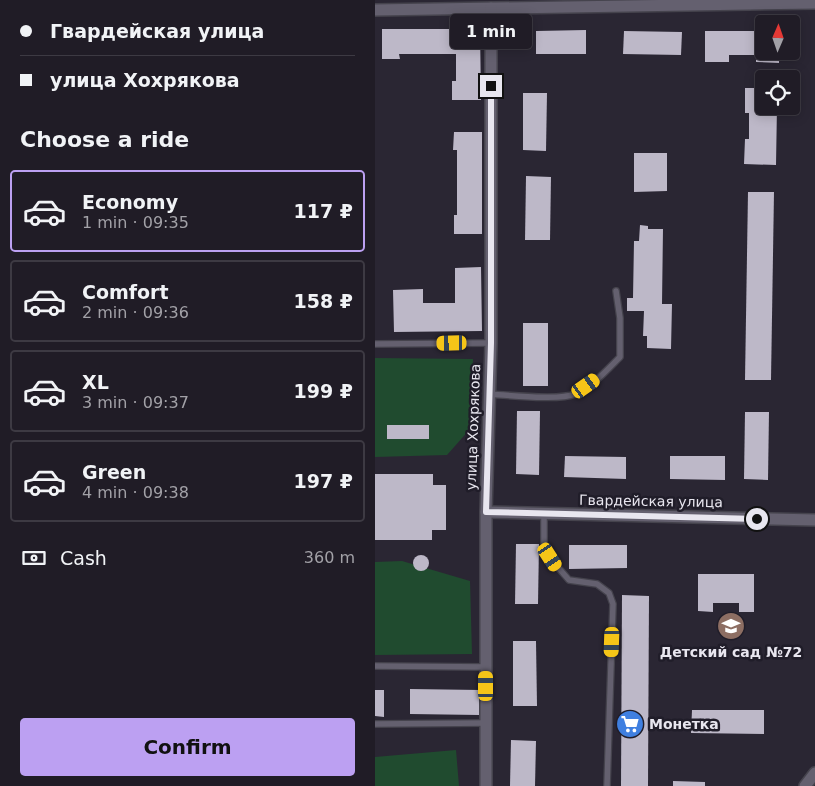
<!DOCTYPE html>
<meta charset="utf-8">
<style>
body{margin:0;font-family:"DejaVu Sans",sans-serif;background:#2d2932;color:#f1f3f6;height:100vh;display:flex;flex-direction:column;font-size:19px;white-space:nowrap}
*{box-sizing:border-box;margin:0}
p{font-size:16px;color:#a2a1a7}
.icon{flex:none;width:28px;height:28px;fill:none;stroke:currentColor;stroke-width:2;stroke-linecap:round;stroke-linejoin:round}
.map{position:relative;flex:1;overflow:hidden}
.sheet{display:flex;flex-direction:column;background:#201c26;width:375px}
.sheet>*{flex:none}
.banner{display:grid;align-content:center;height:110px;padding:0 20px;background:#201c26}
.needle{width:32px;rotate:2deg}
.fabs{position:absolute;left:380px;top:15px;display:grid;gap:10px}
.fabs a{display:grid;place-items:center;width:45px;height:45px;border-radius:5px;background:#201c26;box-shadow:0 2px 12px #0003,0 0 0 1px #3d3a43;font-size:25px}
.end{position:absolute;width:22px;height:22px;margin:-11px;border:6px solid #e8e6ef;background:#111;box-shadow:0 0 0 2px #111}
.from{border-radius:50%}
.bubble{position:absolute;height:35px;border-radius:5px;background:#201c26;box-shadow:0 2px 12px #0003,0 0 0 1px #3d3a43;font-size:16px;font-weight:600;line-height:35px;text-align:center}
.car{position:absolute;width:15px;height:30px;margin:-15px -8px;border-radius:6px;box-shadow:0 0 4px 1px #0007;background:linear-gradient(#f5c518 24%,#345 0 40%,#f5c518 0 76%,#345 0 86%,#f5c518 0)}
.banner b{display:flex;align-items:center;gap:18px;height:48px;font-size:19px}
.banner b+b{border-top:1px solid #3d3a43}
.banner i{width:12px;height:12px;background:#f1f3f6}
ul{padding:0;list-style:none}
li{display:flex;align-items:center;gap:15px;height:82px;margin:0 10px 8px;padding:0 10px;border:2px solid #3d3a43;border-radius:5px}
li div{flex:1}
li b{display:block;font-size:19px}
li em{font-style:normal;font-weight:600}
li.current{border-color:#bca0f2}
li>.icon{width:45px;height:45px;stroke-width:1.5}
h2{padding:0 20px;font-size:22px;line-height:60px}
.pay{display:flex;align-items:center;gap:12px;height:55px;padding:0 20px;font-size:19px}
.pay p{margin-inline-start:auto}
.cta{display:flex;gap:10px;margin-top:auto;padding:10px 20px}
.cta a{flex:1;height:58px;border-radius:5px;background:#bca0f2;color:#111;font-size:20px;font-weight:600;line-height:58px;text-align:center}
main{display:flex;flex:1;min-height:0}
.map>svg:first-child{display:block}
</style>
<main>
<section class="sheet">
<div class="banner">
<b><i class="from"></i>Гвардейская улица</b>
<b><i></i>улица Хохрякова</b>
</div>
<h2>Choose a ride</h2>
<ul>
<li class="current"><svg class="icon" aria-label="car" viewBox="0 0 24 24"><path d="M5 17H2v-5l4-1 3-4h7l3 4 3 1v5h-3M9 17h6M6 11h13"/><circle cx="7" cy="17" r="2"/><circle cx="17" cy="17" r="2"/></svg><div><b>Economy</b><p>1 min · 09:35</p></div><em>117 ₽</em></li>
<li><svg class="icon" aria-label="car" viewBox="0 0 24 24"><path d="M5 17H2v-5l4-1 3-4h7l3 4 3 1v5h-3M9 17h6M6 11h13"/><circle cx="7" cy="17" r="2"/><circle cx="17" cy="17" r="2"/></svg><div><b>Comfort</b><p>2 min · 09:36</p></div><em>158 ₽</em></li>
<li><svg class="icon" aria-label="car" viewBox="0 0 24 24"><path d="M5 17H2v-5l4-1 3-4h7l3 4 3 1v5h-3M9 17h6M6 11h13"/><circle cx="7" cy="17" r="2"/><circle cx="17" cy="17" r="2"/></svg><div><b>XL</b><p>3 min · 09:37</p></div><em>199 ₽</em></li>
<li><svg class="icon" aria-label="car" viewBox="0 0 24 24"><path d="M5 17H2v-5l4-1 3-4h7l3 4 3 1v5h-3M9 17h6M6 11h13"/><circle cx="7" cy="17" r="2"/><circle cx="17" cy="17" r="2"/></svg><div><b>Green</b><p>4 min · 09:38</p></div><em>197 ₽</em></li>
</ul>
<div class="pay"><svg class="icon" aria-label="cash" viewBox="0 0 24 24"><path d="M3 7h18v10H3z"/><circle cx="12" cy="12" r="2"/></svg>Cash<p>360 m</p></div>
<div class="cta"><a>Confirm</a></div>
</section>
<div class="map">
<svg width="440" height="786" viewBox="0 0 440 786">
<rect width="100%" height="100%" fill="#2a2633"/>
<!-- green -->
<g fill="#204b2f">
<path d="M0 358 98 359 95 429 72 455 0 457Z"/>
<path d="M27 561 95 581 97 654 0 655V562Z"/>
<path d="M81 750 84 786H0V757Z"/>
</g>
<!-- building -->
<g fill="#bdb8c8">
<path d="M7 29H105L106 100H77V81H81V54H24L25 59H7Z"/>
<path d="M211 30V54H161V31Z"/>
<path d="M249 31 307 32 306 55 248 54Z"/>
<path d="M330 31H389V51H404V63L381 62V55H354V62H330Z"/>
<path d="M370 88H389V106H402L401 165 369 164 370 139H374V113H370Z"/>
<path d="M148 93H172L171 151 148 150Z"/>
<path d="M79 132H107V234H79V215H82V150H78Z"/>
<path d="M259 153H292V191L259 192Z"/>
<path d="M151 176 176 177 175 240H150Z"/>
<path d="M373 192H399L396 380H370Z"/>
<path d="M265 225 273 226V229H288L287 304H297L296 349 272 348V336H268L269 311H252V298H258L259 241H264Z"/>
<path d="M106 267 107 331 19 332 18 290 48 289V303H80V268Z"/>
<rect x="148" y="323" width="25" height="63"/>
<path d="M142 411H165L164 475 141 474Z"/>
<path d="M370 412H394L393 480 369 479Z"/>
<rect x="12" y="425" width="42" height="14"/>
<path d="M190 456 251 457V479L189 477Z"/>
<path d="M295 456H350V480L295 479Z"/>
<path d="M0 474H58V485H71V530H57V540H0Z"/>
<path d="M141 544H164L163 604H140Z"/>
<path d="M194 545H252V568L194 569Z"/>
<circle cx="46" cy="563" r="8"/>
<path d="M323 574H379V612H364V603H338V612L323 611Z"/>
<path d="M247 595 274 596 273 786H246Z"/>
<path d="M138 641H161L162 706H138Z"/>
<path d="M35 689 105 690 104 715 35 714Z"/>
<path d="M0 690H9V717L0 716Z"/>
<path d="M317 710H389V734L316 733Z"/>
<path d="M136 740 161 741 160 786H135Z"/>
<path d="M298 781 330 782V786H298Z"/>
</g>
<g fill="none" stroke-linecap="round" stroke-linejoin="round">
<!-- service casing -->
<g stroke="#45434d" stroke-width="8">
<g id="service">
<path d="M0 344 116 343"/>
<path d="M114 394C133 395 184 401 200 394 217 387 232 370 245 357V318L241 291"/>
<path d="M169 513V548L181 565 194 580 222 584 234 593 238 604 232 786"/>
<path d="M0 666 111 667"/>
<path d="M0 724 111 723"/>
</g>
</g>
<!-- minor casing -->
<g stroke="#45434d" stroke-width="14">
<g id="minor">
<path d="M0 10 440 3"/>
<path d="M111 512 440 520"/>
<path d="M111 786V512L116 343V8"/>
<path d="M430 786 440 773"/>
</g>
</g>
<!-- service -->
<use href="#service" stroke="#64606f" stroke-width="5.5"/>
<!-- minor -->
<use href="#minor" stroke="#64606f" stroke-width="11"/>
</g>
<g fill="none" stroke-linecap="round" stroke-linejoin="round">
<!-- route -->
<path stroke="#e8e6ef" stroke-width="6" d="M116 86V343L111 512 382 519"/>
</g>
<!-- icons -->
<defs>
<g id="school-disc" transform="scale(1.4375)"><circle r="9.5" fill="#8d6e63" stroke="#201d29"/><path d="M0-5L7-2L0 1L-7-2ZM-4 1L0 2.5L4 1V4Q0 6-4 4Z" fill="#fff"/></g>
<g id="supermarket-disc" transform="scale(1.4375)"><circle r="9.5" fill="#3f7fe0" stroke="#201d29"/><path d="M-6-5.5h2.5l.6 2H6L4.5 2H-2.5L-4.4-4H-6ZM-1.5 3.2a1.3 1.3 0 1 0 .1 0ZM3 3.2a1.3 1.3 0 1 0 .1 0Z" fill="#fff"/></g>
</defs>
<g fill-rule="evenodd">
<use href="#school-disc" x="356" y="626"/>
<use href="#supermarket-disc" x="255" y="724"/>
</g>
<g text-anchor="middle" stroke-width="5" stroke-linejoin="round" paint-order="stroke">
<!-- street labels -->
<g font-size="14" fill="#e8e6ef" stroke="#201d29">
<text transform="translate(98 427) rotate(-88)" y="5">улица Хохрякова</text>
<text transform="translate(276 501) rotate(1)" y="5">Гвардейская улица</text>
</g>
<!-- poi labels -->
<g font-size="14" font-weight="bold" fill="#e8e6ef" stroke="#201d29">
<text x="356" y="657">Детский сад №72</text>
<text x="274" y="729" text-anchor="start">Монетка</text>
</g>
</g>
</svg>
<div class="fabs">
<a><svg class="needle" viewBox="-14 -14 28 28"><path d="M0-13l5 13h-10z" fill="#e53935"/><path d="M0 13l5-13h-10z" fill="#a2a1a7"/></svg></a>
<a><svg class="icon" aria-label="locate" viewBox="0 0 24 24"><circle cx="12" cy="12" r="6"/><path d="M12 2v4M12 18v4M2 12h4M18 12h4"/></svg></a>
</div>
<i class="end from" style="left:382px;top:519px"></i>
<i class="end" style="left:116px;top:86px"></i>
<div class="bubble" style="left:75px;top:14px;width:82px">1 min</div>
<i class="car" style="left:77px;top:343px;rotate:269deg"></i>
<i class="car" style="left:211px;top:386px;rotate:55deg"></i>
<i class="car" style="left:175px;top:557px;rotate:147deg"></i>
<i class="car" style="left:237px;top:642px;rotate:182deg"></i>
<i class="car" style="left:111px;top:686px;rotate:0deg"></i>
</div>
</main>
